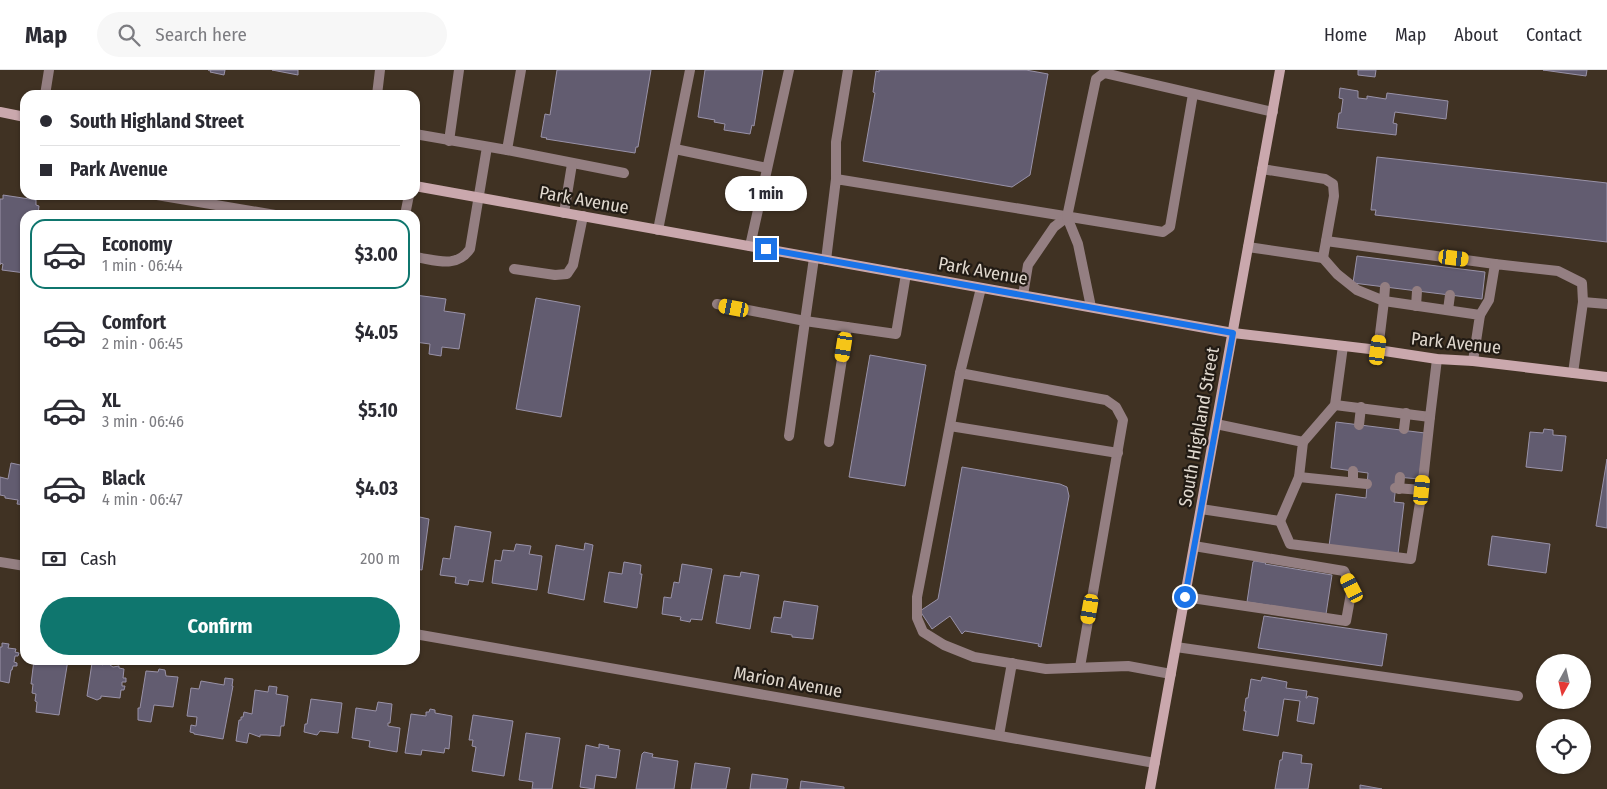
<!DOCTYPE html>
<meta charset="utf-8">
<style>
body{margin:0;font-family:"Fira Sans Condensed",sans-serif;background:#f7f7f7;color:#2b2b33;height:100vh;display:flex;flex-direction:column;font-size:19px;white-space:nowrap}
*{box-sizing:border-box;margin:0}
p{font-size:16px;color:#7c7c81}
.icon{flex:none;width:28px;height:28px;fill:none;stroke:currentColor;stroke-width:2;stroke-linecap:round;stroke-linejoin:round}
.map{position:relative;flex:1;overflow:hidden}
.drawer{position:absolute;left:20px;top:140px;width:400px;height:455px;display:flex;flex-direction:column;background:#fff;border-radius:15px;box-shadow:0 1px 4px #0004}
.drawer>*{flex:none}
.top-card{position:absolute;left:20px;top:20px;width:400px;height:110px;border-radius:15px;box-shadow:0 1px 4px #0004;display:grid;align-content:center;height:110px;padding:0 20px;background:#fff}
.needle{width:32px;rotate:188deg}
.tools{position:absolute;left:1536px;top:584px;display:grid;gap:10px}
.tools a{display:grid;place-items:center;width:55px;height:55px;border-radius:50%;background:#fff;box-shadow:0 1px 4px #0004;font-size:25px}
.end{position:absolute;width:22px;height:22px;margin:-11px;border:6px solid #1a73e8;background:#fff;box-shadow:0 0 0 2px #fff}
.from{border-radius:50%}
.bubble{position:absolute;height:35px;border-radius:18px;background:#fff;box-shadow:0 1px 4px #0004;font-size:16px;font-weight:700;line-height:35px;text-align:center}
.car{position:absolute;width:15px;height:30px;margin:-15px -8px;border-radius:6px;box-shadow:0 0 4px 1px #0007;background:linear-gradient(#f5c518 24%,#345 0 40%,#f5c518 0 76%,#345 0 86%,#f5c518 0)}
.top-card b{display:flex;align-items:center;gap:18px;height:48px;font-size:19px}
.top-card b+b{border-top:1px solid #e1e1e2}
.top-card i{width:12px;height:12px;background:#2b2b33}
ul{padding:9px 0 0;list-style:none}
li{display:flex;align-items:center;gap:15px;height:70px;margin:0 10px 8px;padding:0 10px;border:2px solid transparent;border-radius:15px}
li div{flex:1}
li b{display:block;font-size:19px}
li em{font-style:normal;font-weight:700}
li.active{border-color:#0f766e}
li>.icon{width:45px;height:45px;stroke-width:1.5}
.pay{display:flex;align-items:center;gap:12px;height:55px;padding:0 20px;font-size:19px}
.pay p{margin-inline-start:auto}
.button{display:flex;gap:10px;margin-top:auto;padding:10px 20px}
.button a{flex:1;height:58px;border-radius:30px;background:#0f766e;color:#fff;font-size:20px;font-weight:700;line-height:58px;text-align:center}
header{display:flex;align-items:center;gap:30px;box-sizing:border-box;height:70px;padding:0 25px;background:#fff;border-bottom:1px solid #e1e1e2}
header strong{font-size:24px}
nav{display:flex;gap:28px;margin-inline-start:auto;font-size:18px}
.search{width:350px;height:45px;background:#f7f7f7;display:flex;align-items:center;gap:12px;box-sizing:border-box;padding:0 18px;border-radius:28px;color:#7c7c81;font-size:19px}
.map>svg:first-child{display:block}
</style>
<header>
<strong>Map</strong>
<div class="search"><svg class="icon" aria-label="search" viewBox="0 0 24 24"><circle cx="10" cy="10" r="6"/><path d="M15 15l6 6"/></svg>Search here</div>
<nav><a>Home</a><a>Map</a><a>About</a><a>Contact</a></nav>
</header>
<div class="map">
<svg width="1607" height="719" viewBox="0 0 1607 719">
<rect width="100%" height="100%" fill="#403223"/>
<!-- building -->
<g fill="#625c70" stroke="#9992a8">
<path d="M208 0H225L224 5 210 2 211 0Z"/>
<path d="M272 0H298V5Z"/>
<path d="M557 0H651L638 77H636L635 83 546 69 547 68 541 67 545 44 550 45Z"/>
<path d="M705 0H763L754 56 752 55 750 64 724 60 725 54 714 52 715 50 698 47Z"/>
<path d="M879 0H1026L1048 4 1030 105 1012 117 863 91 875 23 873 22 876 1 879 2Z"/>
<path d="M1358 0H1376L1375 7 1358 5Z"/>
<path d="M1543 0H1587L1586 6Z"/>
<path d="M1340 18 1358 21V28L1367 29V26L1386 29 1387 23 1448 31 1446 49 1395 42 1393 53 1397 54 1396 65 1337 58 1339 43H1341L1343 29 1339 28Z"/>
<path d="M1377 87 1607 113V172L1375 145 1376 140H1371Z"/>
<path d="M3 125 36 130V135L39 136 38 145H25V203L2 200 3 194 0 193V195V129H3Z"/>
<path d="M1357 186 1485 202 1482 229 1353 213Z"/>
<path d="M415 225 446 229 444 241 465 244 459 279 442 277 441 286 429 284 430 274 415 272Z"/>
<path d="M536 228 580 236 561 347 516 339Z"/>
<path d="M870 285 926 295 905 416 849 407Z"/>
<path d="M1336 352 1425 363 1419 409 1397 407 1394 432 1404 433 1398 484 1329 476 1336 424 1366 428 1368 403 1331 398Z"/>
<path d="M1544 359 1553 360V365L1566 366 1562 401 1526 397 1530 362 1543 363Z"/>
<path d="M1607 389V458L1596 456Z"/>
<path d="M11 393 25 396V435L17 434 18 430 5 428V426L0 425V407L8 409Z"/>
<path d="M962 397 1060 414 1067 417 1069 426 1041 577 1038 576 1039 574 965 561 962 564 950 546 932 559 920 541 938 529Z"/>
<path d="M415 446 429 449 422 500 415 499Z"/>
<path d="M455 456 491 462 483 512 469 510 468 515 455 513 456 507 440 505 443 488 450 489Z"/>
<path d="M1492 466 1550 474 1546 503 1488 495Z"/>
<path d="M585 473 593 475 584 530 548 523 556 475 584 480Z"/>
<path d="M516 474 531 476 529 484 542 486 537 520 492 513 495 490 501 491 503 480 514 481Z"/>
<path d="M1255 491 1266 493 1265 494 1332 505 1326 544 1247 532 1253 492Z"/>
<path d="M624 492 641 495 640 504H642L637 538 604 532 609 502 622 504Z"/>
<path d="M682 494 712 499 702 550 691 549 690 552 680 550 681 547 662 544 664 527 671 528 674 512 679 513Z"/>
<path d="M741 502 759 505 750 559 716 553 724 505 740 507Z"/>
<path d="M784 531 818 536 813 569 792 567V565L771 562 774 547 781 548Z"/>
<path d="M1264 546 1387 564 1382 596 1258 578Z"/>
<path d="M2 573 9 574 8 578 16 579 15 582 19 583 18 586H15L14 592 17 593V596H13L12 600H11L9 613 0 611V577H2Z"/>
<path d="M34 590H68L59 645 36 642 37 632 35 631 36 624 32 623 33 614H31Z"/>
<path d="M104 590 111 592 110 595 113 597 119 596V598L124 599 123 608H126V612H122V616H125L124 620H121L120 628 101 626V628L97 630 87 626 92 593 97 594V592L103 595Z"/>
<path d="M159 599 165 600 166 606 178 607 173 637 154 635 151 652 138 650V638H140L146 601 158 602Z"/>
<path d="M1262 607 1287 612 1286 618 1307 621 1306 628H1307L1308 626 1318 628 1314 654 1297 651 1300 631 1284 629 1278 666 1243 660 1246 641H1244L1246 628H1248L1251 609 1261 611Z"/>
<path d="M225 608 233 609 232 616H233L223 669 194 664V663L190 662 191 655 196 656 197 647 187 646 191 618 199 619 201 611 224 615Z"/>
<path d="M269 616 277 617 276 624 288 626 284 656H281L280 666 267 665H260V667L249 663 247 673 236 671 239 650H241V647H243L244 642 252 644 255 620 268 622Z"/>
<path d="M311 629 342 633 338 663 320 661 317 665 304 662 305 654H307Z"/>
<path d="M378 632 392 634 390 653H388V656L400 658 397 682 369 677 370 671 352 668 356 638 376 641Z"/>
<path d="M430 639 435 640V643L452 646 449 679 445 678 444 683 422 680 421 685 405 683 411 644 426 646V642H429Z"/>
<path d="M473 645 513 651 504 706 472 701 476 677 472 676 473 670H469Z"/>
<path d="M526 663 560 668 552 719H532L533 712 519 710Z"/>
<path d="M599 674 609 676 608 678 620 680 616 708 596 705 594 719 580 717 586 675 599 678Z"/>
<path d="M644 682 653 684 652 687 678 691 674 719H636L642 684Z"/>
<path d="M1283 682 1302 685 1301 693 1312 694 1308 719H1275L1280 690H1282Z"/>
<path d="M695 693 730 698 726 719H691Z"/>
<path d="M752 704 788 709 786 719H750Z"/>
<path d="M801 711 844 717V719H800Z"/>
<path d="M1360 715 1382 719H1360Z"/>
</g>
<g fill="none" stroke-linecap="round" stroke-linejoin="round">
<!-- lane -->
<g stroke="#947f82" stroke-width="10">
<path d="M521 0 507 80 624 103"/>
<path d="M377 25 380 0"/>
<path d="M415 64 507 80"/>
<path d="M449 71 459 0"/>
<path d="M675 79 767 98"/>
<path d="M25 85V91"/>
<path d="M1262 99 1325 109 1333 114 1334 126 1326 171 1495 194"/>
<path d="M836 109V72L848 0"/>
<path d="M157 125 275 145"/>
<path d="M564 143 572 94"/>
<path d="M405 145 409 125"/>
<path d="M658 160 690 0"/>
<path d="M750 176 789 0"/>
<path d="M1248 177 1323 188 1326 171"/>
<path d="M415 187C436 190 456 199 470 179L487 77"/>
<path d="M814 188 805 251 896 264 906 204"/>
<path d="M1323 188 1337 204 1357 220 1384 231 1385 217"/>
<path d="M826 190 836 109 1163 162 1170 157 1193 24"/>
<path d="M514 199 555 205 567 204 573 195 583 146"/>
<path d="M981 218 960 303 917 527V548L923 562 944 575 974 587 1046 599 1128 596 1171 604"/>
<path d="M1023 225 1028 195 1054 157 1067 147"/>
<path d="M1583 232 1607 234"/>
<path d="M717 234 805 251 789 366"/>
<path d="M1416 236 1417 221"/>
<path d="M1091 237 1078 174 1067 147 1096 9 1104 3 1273 42"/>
<path d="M1448 240 1450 225"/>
<path d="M1480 245 1489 230 1495 194 1558 201 1582 213 1583 232 1573 303"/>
<path d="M1378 280 1384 231 1480 245 1473 291"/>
<path d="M960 303 1106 330 1116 337 1123 350 1080 597"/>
<path d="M1335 335 1430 347 1437 289"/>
<path d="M1359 355 1361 337"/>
<path d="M950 356 1118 383"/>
<path d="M1404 359 1406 343"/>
<path d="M829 372 847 257"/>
<path d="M1303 372 1335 335 1343 276"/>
<path d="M1299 407 1367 414"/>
<path d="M1353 412V401"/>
<path d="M1395 418 1422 420 1430 347"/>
<path d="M1399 419 1400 407"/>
<path d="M1201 439 1280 451 1299 407 1303 372 1216 354"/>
<path d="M1280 451 1290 474 1411 489 1422 420"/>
<path d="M1185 527 1346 551 1352 518 1344 501 1194 476"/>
<path d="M1176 577 1518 626"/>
<path d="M999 665 1012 593"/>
</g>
<!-- street -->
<g stroke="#947f82" stroke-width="10">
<path d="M45 25 49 0"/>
<path d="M0 492 25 496"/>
<path d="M415 564 1155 693"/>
</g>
<!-- secondary -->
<g stroke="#caa8ad" stroke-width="10">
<path d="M0 42 25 47"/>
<path d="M415 116 1233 263 1378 280 1437 289 1473 291 1607 307"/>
<path d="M1150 719 1280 0"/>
</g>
</g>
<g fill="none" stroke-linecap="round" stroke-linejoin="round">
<!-- route -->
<path stroke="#1a73e8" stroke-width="6" d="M766 179 1233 263 1185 527"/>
</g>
<g text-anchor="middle" stroke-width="4.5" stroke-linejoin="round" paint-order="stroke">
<!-- street labels -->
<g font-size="18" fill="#e0d8ce" stroke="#221b14">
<text transform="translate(584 130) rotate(10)" y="6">Park Avenue</text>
<text transform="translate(983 201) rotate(10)" y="6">Park Avenue</text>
<text transform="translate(1456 273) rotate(6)" y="6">Park Avenue</text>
<text transform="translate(1199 357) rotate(-80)" y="6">South Highland Street</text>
<text transform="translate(788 612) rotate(10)" y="6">Marion Avenue</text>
</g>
</g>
</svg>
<div class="tools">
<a><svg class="needle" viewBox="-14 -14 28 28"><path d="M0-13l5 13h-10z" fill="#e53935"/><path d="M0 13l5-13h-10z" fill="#7c7c81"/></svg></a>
<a><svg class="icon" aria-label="locate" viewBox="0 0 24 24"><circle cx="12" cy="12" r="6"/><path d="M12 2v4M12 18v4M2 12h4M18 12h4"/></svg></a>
</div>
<i class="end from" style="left:1185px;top:527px"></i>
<i class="end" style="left:766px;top:179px"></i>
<div class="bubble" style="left:725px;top:106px;width:82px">1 min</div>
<i class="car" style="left:1454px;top:188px;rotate:97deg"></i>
<i class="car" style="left:734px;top:238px;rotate:281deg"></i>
<i class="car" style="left:844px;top:277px;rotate:189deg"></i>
<i class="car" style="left:1378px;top:280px;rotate:8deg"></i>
<i class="car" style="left:1422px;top:420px;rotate:6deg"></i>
<i class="car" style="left:1352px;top:518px;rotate:333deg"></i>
<i class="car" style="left:1090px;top:539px;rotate:190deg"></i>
<div class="top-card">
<b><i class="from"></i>South Highland Street</b>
<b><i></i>Park Avenue</b>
</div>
<section class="drawer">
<ul>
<li class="active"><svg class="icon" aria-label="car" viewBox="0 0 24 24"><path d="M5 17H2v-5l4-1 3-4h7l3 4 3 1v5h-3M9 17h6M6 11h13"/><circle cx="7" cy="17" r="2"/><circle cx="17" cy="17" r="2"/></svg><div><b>Economy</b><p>1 min · 06:44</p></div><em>$3.00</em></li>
<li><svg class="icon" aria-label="car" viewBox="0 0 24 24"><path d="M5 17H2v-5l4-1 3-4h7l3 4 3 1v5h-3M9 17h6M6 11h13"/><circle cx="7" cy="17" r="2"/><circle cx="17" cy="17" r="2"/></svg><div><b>Comfort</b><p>2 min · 06:45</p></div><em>$4.05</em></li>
<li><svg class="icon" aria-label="car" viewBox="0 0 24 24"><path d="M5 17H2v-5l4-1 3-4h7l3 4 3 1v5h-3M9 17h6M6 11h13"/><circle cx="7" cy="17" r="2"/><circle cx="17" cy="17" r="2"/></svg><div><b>XL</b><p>3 min · 06:46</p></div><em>$5.10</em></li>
<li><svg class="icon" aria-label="car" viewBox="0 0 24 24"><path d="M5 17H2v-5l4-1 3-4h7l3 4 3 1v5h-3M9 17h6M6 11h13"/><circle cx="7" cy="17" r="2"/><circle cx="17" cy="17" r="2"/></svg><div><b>Black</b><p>4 min · 06:47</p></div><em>$4.03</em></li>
</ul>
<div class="pay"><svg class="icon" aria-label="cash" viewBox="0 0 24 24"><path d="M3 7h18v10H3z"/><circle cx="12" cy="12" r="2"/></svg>Cash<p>200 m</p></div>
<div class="button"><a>Confirm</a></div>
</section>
</div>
